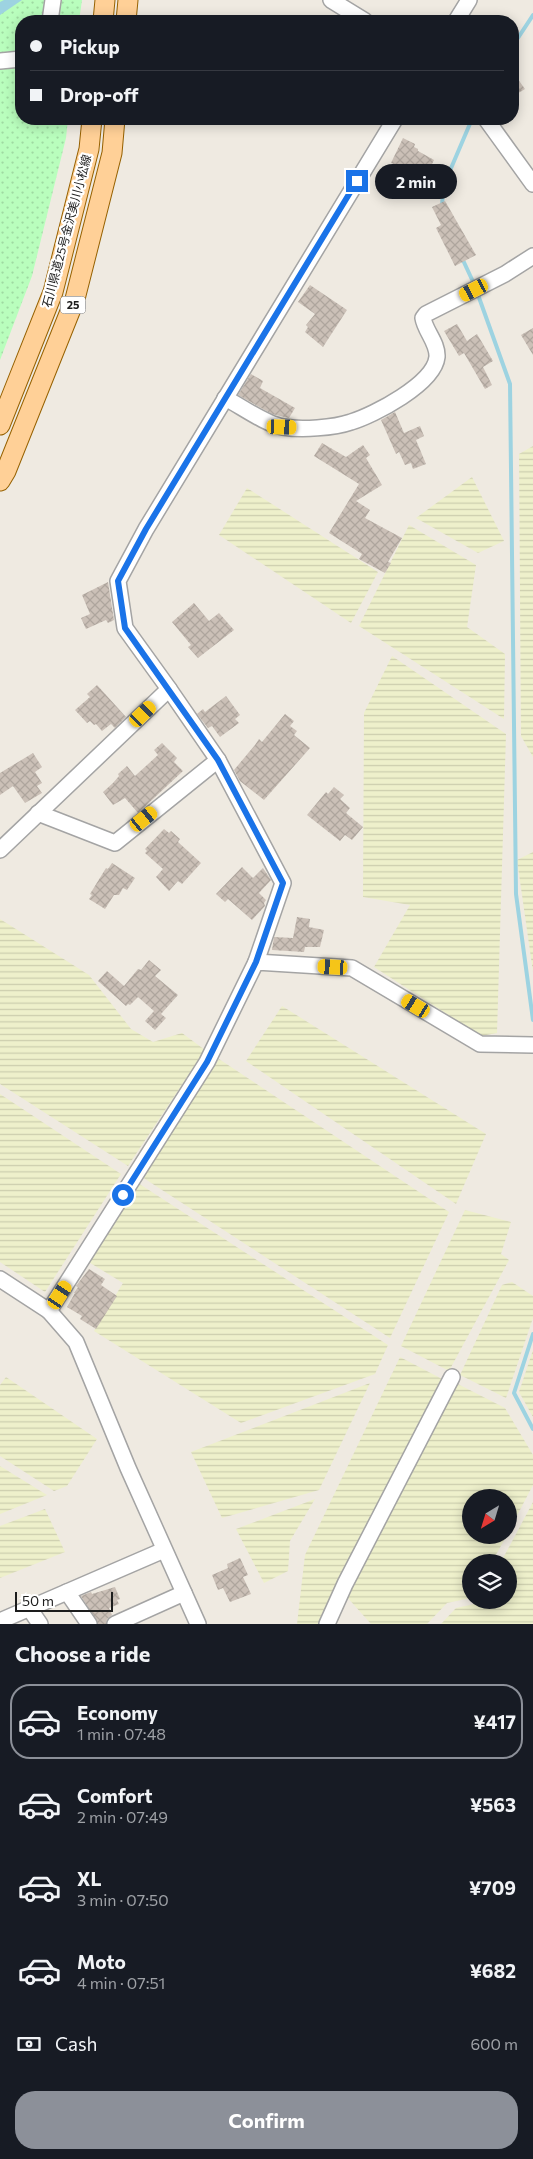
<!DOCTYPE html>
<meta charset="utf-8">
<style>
body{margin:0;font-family:Commissioner,"Noto Sans JP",sans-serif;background:#242831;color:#f1f3f6;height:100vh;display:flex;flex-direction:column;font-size:19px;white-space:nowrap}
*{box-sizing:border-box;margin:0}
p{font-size:16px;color:#9ea1a6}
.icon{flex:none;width:28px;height:28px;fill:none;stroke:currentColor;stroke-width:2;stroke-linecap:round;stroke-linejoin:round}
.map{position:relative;height:1624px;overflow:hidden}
.side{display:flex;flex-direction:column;background:#171b24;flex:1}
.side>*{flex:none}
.hud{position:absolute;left:15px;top:15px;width:504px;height:110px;border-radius:20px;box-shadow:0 2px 12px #0003;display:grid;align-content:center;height:110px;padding:0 15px;background:#171b24}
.needle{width:32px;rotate:218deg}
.buttons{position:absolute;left:462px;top:1489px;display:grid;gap:10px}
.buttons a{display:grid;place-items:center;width:55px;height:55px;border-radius:50%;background:#171b24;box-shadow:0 2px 12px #0003;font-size:25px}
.scale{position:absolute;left:15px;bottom:12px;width:98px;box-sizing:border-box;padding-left:5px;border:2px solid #1d1d1d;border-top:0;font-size:14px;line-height:18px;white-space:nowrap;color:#1d1d1d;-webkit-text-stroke:4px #fff;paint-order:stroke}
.end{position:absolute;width:22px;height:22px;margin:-11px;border:6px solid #1a73e8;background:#fff;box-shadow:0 0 0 2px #fff}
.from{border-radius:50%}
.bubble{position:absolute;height:35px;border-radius:18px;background:#171b24;box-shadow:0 2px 12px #0003;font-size:16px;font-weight:700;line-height:35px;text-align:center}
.car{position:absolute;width:15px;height:30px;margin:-15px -8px;border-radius:6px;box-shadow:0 0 4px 1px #0007;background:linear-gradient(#f5c518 24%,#345 0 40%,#f5c518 0 76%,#345 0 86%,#f5c518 0)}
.hud b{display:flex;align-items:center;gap:18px;height:48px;font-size:19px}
.hud b+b{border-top:1px solid #363941}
.hud i{width:12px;height:12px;background:#f1f3f6}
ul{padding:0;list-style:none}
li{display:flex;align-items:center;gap:15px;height:75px;margin:0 10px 8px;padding:0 5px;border:2px solid transparent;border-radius:20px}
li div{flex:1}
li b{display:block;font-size:19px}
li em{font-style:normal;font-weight:700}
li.on{border-color:#8c9099}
li>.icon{width:45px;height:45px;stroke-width:1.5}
h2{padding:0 15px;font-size:22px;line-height:60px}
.pay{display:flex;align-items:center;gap:12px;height:55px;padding:0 15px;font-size:19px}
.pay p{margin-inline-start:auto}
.cta{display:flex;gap:10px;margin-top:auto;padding:10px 15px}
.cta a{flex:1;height:58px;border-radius:20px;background:#8c9099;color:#fff;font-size:20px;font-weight:700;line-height:58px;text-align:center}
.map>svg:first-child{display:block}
</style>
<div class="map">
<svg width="533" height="1624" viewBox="0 0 533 1624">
<defs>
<pattern id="farmland-rules" width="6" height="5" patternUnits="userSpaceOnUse" patternTransform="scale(1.25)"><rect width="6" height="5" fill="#eef0cb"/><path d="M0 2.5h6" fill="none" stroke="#cccdae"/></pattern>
<pattern id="park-dots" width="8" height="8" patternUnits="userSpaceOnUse" patternTransform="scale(1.25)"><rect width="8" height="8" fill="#b9febd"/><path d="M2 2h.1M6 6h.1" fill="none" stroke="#9fd9a2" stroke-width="1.8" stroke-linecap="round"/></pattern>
<pattern id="building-cross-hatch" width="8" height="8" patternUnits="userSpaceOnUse" patternTransform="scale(1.25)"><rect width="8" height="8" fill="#cbc0b7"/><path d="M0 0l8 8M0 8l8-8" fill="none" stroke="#aea59d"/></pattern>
</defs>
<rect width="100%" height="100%" fill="#efeae1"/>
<!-- farmland -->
<g fill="url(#farmland-rules)">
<path d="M533 446V757L521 736 519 454Z"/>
<path d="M472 477 504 541 478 553 416 518Z"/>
<path d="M247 488 378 572 351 623 219 535Z"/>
<path d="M409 525 476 565 467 627 505 654 504 719 359 626Z"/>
<path d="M392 656 506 734 497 1033 481 1036 374 967 410 905 363 897 364 713Z"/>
<path d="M533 852V972L517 860Z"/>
<path d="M0 919 89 975 131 1029 153 1042 182 1033 205 1050 128 1166 0 1084Z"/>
<path d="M282 1006 486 1134 456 1204 246 1061Z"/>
<path d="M219 1059 449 1212 390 1338 142 1177Z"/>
<path d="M0 1094 121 1174 45 1292 0 1262Z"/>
<path d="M138 1183 388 1345 375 1374 241 1423 94 1331 123 1283 87 1261Z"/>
<path d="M465 1210 511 1222 501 1254 509 1260 449 1371 401 1346Z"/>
<path d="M512 1282 533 1296V1318L506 1398 460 1375 502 1285Z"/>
<path d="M533 1350V1417L519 1392Z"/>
<path d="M400 1357 444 1380 323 1624H297L305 1555Z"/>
<path d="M6 1377 97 1439 67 1486 54 1491 0 1456V1385Z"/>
<path d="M450 1380 505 1408 533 1455V1485L509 1531V1498H471V1535H507L492 1562H471V1598L447 1603 427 1624H371L346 1596Z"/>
<path d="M370 1383 319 1490 222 1518 191 1452Z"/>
<path d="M0 1466 47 1495 0 1514Z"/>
<path d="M315 1499 290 1541 288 1571 264 1583 236 1529Z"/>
<path d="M533 1502V1624H441L456 1608 479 1603 481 1600H509V1562H501Z"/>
<path d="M45 1509 65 1552 0 1578V1526Z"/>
</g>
<!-- park -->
<path fill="url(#park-dots)" d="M0 0H82L79 21H21V119H68L66 138 32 276 0 360Z"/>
<!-- water -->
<path fill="#9dd3e1" d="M4 0H22L0 15V2Z"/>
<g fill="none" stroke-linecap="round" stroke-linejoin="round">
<!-- stream -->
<g stroke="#9dd3e1" stroke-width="4">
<path d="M512 47 533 15"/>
<path d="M442 208 443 187 472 119"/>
<path d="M462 258 475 286"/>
<path d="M477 292 510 384 516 894 533 1020"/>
<path d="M533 1334 514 1393 533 1429"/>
</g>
</g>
<!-- building -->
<g fill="url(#building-cross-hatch)">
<path d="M512 71 525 89 512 97Z"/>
<path d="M403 138 415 144 414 147 418 149V151L434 160 423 182 416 178 414 181 406 177 407 174 393 166 394 164 391 163Z"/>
<path d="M445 201 476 255 455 266 436 228 441 225 432 207Z"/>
<path d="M310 285 347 310 323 347 305 332 308 327 306 325 315 314 298 302Z"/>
<path d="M457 324 467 341 477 334 493 361 483 367 492 385 485 389 464 353 459 356 444 331Z"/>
<path d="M533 328V355L521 335Z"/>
<path d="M251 374 263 381 260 388 295 408 289 418 272 414 238 395Z"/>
<path d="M395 412 404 433 420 426 424 436 416 440 426 464 413 469 411 463 405 465 399 452 396 454 381 420Z"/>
<path d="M322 443 346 457 363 445 370 455 366 458 382 485 356 501 370 510 365 518 402 538 388 562 391 563 385 573 359 559 362 554 329 533 359 484 314 456Z"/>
<path d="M108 582 114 620 108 623 106 620 86 629 81 618 90 614 82 595Z"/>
<path d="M194 603 209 621 219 613 234 630 198 658 188 647 191 645 172 622Z"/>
<path d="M97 685 126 717 115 728 111 724 102 731 96 724 94 725 90 721 87 723 75 710 90 697 87 694Z"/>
<path d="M226 696 240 715 235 719 239 723 220 737 212 726 208 728 197 714 203 709 205 712Z"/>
<path d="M285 714 294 721 290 726 297 731 294 735 310 748 264 800 240 781 234 770 255 745 259 739 262 742Z"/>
<path d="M162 743 177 758 174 762 183 771 138 813 125 798 113 805 103 792 113 783 119 776 118 774 127 766 135 776 158 755 154 750Z"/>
<path d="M33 753 42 767 35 772 42 783 37 786 42 793 25 803 13 786 0 795V773Z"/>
<path d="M334 787 344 795 340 799 350 808 346 813 363 827 352 840 345 835 340 841 307 815 326 792 328 794Z"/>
<path d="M164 829 169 833 171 831 180 839 178 842 201 863 182 884 178 881 169 891 156 877 163 869 145 853 147 851 145 849Z"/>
<path d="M112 863 135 878 127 890 123 888 119 895H114L105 909 89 899 92 895 90 894 106 868 108 869Z"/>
<path d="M242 867 253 878 263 868 271 880 259 893 266 900 264 903 265 906 252 920 228 899 225 902 216 894Z"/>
<path d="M297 917 310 919 309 927 324 930 320 947H305L304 952 272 950 274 937 293 938Z"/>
<path d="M149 960 161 970 155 976 178 995 161 1014 166 1018 155 1030 145 1021 154 1011 138 997 130 1005 128 1004 126 1006 98 981 107 971 124 986 138 969 141 970Z"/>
<path d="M89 1269 105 1279 101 1285 117 1296 96 1329 80 1319 82 1316 67 1307 75 1293H74L78 1287 76 1286Z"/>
<path d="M240 1558 248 1575 243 1577 251 1594 230 1602 223 1588 218 1590 212 1575 228 1568 227 1564Z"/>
<path d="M115 1587 120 1599 117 1600 119 1604 109 1608 112 1615 107 1619 106 1624H98L81 1596 91 1592 92 1594Z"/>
</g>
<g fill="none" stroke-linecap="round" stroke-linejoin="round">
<!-- minor casing -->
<g stroke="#a4a4a4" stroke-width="18">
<g id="minor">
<path d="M331 0 365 21"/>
<path d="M50 21 53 0"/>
<path d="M456 21 469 0"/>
<path d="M0 61 21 59"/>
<path d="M486 119 533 184"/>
<path d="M225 398C241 406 265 424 283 427 301 430 334 428 351 422 374 415 434 384 437 357 438 343 425 331 423 318L426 314 505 274 533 256"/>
<path d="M169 689 218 760"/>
<path d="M38 813 115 843 218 760 283 883 256 962"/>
<path d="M0 850 169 689 125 628 118 581 146 529 395 119"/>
<path d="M0 1279 49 1311 207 1062 256 962 352 968 480 1044 533 1045"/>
<path d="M49 1311 76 1342 128 1468 198 1624"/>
<path d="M67 1592 89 1624"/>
<path d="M29 1608 40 1624"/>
<path d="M0 1621 164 1550"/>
<path d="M115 1624 184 1593"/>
<path d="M327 1624 345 1584 452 1377"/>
</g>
</g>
<!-- major casing -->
<g stroke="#966100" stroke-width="21">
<g id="major">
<path d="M103 21 105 0"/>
<path d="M126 21 128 0"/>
<path d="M0 425 53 292 89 149 92 119"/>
<path d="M0 481 6 471 75 299 112 153 115 119"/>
</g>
</g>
<!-- minor -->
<use href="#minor" stroke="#fff" stroke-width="15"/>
<!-- major -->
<use href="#major" stroke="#ffd097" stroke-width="19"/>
</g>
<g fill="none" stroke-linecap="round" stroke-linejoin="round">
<!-- route -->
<path stroke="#1a73e8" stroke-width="6" d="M123 1195 207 1062 256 962 283 883 218 760 125 628 118 581 146 529 357 181"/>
</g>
<g text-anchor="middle" stroke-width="4.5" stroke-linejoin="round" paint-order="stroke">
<!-- shield labels -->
<rect fill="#fff" stroke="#616161" stroke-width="1" x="60.5" y="296.5" width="25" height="17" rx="4"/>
<g font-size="11" font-weight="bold" fill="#1d1d1d">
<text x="73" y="309">25</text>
</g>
<!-- street labels -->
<g font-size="12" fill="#1d1d1d" stroke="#fff">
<text transform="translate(67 231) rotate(-75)" y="4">石川県道25号金沢美川小松線</text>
</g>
</g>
</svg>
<div class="buttons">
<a><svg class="needle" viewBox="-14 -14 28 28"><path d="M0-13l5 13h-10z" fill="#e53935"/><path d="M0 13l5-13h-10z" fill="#9ea1a6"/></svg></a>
<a><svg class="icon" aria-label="layers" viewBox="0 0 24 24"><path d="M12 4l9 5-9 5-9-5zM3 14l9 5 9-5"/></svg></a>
</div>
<div class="scale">50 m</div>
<i class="end from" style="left:123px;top:1195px"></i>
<i class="end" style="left:357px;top:181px"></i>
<div class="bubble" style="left:375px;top:164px;width:82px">2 min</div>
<i class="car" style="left:474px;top:290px;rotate:243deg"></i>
<i class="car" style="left:282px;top:427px;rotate:92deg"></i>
<i class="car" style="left:143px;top:714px;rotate:46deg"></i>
<i class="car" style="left:144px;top:819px;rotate:51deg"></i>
<i class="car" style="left:333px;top:967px;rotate:273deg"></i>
<i class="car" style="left:416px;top:1006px;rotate:301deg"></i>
<i class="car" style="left:60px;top:1295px;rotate:33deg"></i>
<div class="hud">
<b><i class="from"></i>Pickup</b>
<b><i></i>Drop-off</b>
</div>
</div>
<section class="side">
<h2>Choose a ride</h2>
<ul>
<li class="on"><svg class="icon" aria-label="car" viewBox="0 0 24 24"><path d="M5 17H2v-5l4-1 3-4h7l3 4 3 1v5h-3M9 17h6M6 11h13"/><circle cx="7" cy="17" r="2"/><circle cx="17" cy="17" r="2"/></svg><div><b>Economy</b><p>1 min · 07:48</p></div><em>¥417</em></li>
<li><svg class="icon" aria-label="car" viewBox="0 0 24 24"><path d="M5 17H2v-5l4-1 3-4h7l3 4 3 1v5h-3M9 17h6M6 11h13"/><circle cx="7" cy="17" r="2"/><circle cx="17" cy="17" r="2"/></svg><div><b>Comfort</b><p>2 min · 07:49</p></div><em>¥563</em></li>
<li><svg class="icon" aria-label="car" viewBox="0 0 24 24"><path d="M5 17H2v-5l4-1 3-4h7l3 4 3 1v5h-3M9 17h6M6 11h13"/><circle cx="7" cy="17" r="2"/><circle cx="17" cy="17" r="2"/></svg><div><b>XL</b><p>3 min · 07:50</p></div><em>¥709</em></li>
<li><svg class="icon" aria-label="car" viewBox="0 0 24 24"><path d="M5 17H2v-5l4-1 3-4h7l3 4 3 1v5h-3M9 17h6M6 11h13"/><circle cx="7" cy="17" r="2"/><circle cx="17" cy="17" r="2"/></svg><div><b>Moto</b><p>4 min · 07:51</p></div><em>¥682</em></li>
</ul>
<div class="pay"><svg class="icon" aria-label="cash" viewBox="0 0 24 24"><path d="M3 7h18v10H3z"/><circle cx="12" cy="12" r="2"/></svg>Cash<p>600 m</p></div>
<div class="cta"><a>Confirm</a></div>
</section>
